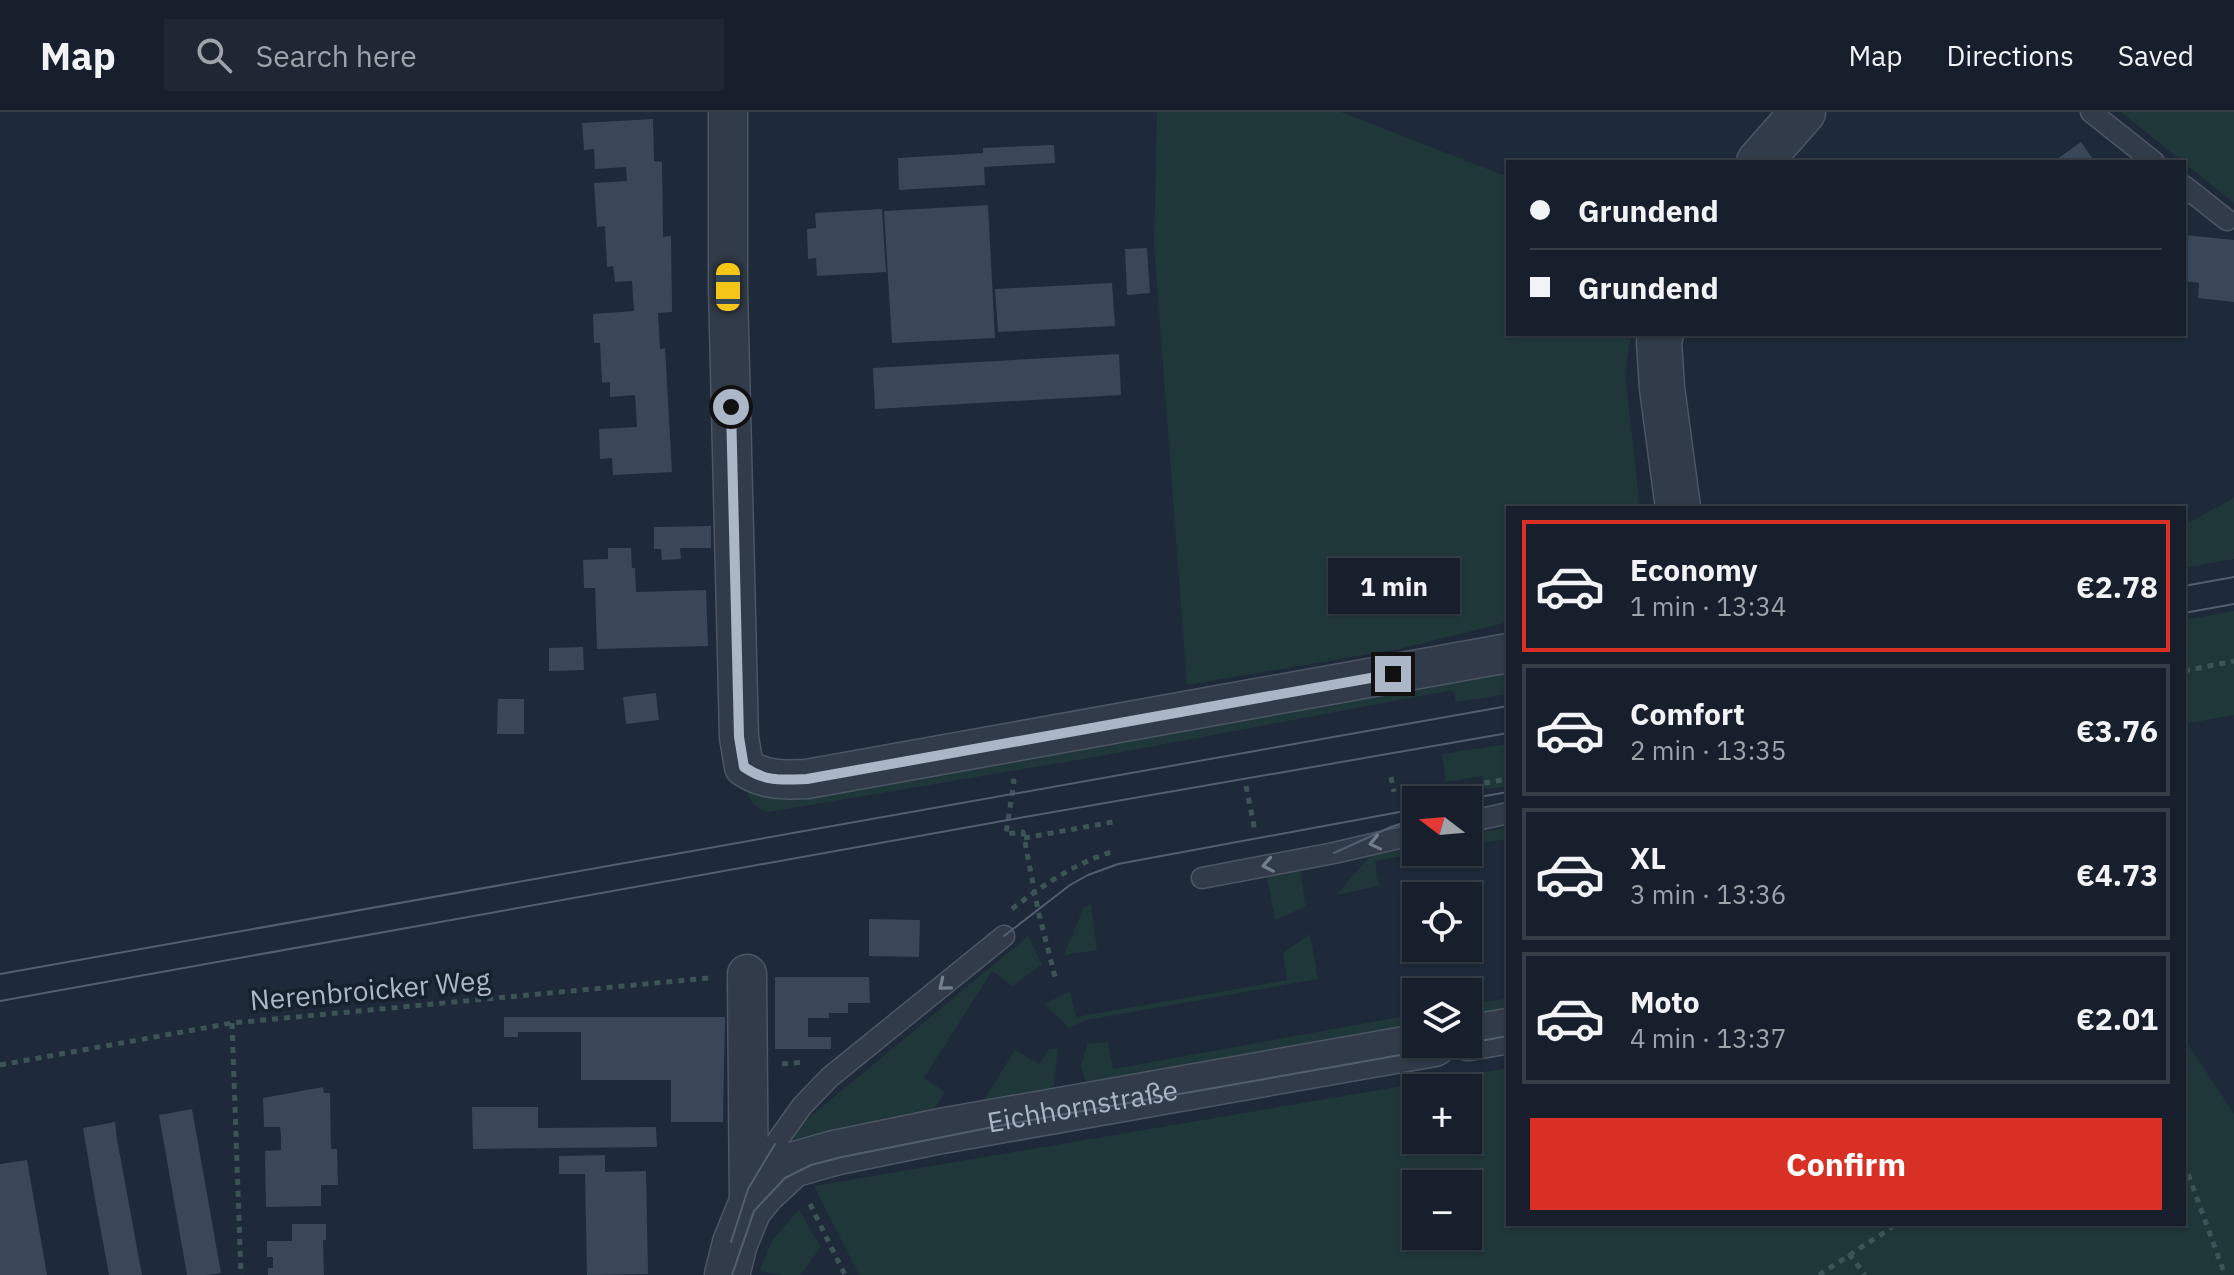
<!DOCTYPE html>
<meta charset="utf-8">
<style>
body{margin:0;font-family:"IBM Plex Sans",sans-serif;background:#1f2733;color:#f1f3f6;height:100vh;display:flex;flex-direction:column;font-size:30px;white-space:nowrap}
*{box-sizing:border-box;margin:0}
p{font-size:26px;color:#9ea2a9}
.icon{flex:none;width:44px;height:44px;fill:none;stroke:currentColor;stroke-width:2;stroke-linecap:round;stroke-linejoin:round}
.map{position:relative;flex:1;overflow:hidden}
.sheet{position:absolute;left:1506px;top:394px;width:680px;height:720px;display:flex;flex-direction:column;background:#161f2b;border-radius:0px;box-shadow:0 2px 6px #0004,0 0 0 2px #353d47}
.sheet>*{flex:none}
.banner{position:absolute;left:1506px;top:48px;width:680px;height:176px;border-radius:0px;box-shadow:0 2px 6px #0004,0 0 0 2px #353d47;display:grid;align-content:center;height:176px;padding:0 24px;background:#161f2b}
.needle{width:52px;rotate:286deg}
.fabs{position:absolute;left:1402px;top:674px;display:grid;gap:16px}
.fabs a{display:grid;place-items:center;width:80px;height:80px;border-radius:0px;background:#161f2b;box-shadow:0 2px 6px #0004,0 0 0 2px #353d47;font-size:40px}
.end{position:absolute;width:36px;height:36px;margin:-18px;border:10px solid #abb6c6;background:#111;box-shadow:0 0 0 4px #111}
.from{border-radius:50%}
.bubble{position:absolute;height:56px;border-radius:0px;background:#161f2b;box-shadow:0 2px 6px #0004,0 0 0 2px #353d47;font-size:26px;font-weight:800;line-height:56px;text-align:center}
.car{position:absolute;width:24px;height:48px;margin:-24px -12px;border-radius:10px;box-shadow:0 0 6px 2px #0007;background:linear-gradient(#f5c518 24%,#345 0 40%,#f5c518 0 76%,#345 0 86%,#f5c518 0)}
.banner b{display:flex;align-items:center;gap:28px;height:76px;font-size:30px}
.banner b+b{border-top:2px solid #353d47}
.banner i{width:20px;height:20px;background:#f1f3f6}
ul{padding:14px 0 0;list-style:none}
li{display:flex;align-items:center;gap:24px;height:132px;margin:0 16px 12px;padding:0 8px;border:4px solid #353d47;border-radius:0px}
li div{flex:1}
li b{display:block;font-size:30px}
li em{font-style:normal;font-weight:800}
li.active{border-color:#d93025}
li>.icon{width:72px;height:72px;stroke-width:1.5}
.button{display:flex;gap:16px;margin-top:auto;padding:16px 24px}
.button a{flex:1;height:92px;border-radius:0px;background:#d93025;color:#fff;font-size:32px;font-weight:800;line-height:92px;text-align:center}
header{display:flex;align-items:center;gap:48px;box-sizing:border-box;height:112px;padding:0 40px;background:#161f2b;border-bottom:2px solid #353d47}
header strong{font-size:38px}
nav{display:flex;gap:44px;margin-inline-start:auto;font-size:28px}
.search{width:560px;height:72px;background:#1f2733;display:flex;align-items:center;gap:20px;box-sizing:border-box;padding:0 28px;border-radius:0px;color:#9ea2a9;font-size:30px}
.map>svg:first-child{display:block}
</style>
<header>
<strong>Map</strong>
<div class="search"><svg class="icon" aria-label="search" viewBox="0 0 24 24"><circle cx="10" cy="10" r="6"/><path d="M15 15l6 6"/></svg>Search here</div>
<nav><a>Map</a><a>Directions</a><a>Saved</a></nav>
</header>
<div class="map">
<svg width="2234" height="1163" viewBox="0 0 2234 1163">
<rect width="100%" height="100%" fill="#1e2939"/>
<!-- green -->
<g fill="#20373a" fill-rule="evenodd">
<path d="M1157 0H1341L1508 65V222H1631L1625 261 1640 396H1508V510L1399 537 1187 573 1154 133Z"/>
<path d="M2121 0H2234V91Z"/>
<path d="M2234 386V447L2184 456V413Z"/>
<path d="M2234 499V603L2184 612V508Z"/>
<path d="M1508 555V582L1456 590 1453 578 1101 644 769 700C754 696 749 690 746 675L754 682 770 685Z"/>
<path d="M1508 632V674L1485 677 1482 664 1446 670 1442 642Z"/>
<path d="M1508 715V727L1468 733V723Z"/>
<path d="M1416 733V740H1425L1375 749 1379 774 1336 783 1372 742Z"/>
<path d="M1300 758 1306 794 1275 808 1267 765Z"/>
<path d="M1091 793 1097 838 1064 843 1084 795Z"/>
<path d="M1310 822 1318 867 1087 908 1069 916 1044 892 1070 879 1076 905 1287 868 1283 841Z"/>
<path d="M1028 824 1042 852 1013 874 992 859 924 966 945 980 930 1003 801 1028 792 1026 793 1019Z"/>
<path d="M1508 886V902L1468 909V893Z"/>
<path d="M1416 902V918L1103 974 1086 969 1081 955 1087 932 1108 930 1113 957Z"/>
<path d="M2184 926 2234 1002V1163H859L814 1074 1508 956V1112H2184ZM1416 976H1468V1028H1416ZM1416 1072H1468V1124H1416Z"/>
<path d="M1058 936 1053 982 979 995 1015 938 1039 952 1049 937Z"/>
<path d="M799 1098 821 1135 800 1163H784L759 1159 773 1127Z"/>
</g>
<!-- building -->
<g fill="#394759">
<path d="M653 7 654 49 662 50 663 125 671 124 672 200 658 201 660 237 665 236 672 360 613 363 612 346 600 347 599 317 637 315 635 283 610 285V270L602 271 600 231H594L593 202 634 199 632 169 615 170 613 154 607 155 605 114 597 115 594 71 627 69 626 55 595 57 594 37 584 38 582 11Z"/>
<path d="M2081 30 2095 50H2053Z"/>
<path d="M1054 33 1055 51 984 55 985 73 899 78 898 46 983 41V36Z"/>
<path d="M988 93 995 226 892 231 884 99Z"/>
<path d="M882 97 886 160 817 164 816 146 808 147 807 117 816 116 815 101Z"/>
<path d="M2184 123 2234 128V190L2198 186 2199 171 2184 169Z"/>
<path d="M1147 136 1150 181 1127 183 1125 137Z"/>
<path d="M1112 171 1115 214 998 220 995 177Z"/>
<path d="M1119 242 1121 283 875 297 873 256Z"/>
<path d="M711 414V436H680L681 447 662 448 661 437H654V415Z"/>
<path d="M608 436H631L632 456H635L636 480 706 478 708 534 597 537 595 476H584L583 448 608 447Z"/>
<path d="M583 535 584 558 549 559V536Z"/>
<path d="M656 581 659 608 626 612 623 585Z"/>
<path d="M498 587H524V622H497Z"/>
<path d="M869 807 920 808 919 845 869 844Z"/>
<path d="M775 865H869L870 891H848V901H829V906H808V925H831V937H775Z"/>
<path d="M504 905H725L723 1010H671V968H581V920H518V925H504Z"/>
<path d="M323 975 324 981H330L331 1037H337L338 1073H321V1094L266 1095 265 1039 281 1038V1023L280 1015H264L263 986Z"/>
<path d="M472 995H538V1016L656 1015 657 1035 473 1037Z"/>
<path d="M192 997 221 1161 207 1163H187L159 1003Z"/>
<path d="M115 1010 117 1027 142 1163H109L94 1081 83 1016Z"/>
<path d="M605 1043V1060L646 1059 648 1162 587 1163 585 1062H559V1044Z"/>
<path d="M27 1048 47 1163H0V1052Z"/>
<path d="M292 1112H326V1128H323L324 1163H268V1156H273V1145H267V1129H292Z"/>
</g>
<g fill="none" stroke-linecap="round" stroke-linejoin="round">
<!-- service casing -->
<g stroke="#4c5664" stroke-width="23">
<g id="service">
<path d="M2091 0 2154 50"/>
<path d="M2184 74 2227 108"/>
<path d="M1468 710 1508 701"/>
<path d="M1202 766 1334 741 1416 722"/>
<path d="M761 1066 775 1032 802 994 830 965 1004 824"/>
</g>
</g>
<!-- minor casing -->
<g stroke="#4c5664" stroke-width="41">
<g id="minor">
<path d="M728 0V175L739 625 744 655C765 669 783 668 807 667L1508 541"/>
<path d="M747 862 749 1097"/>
</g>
</g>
<!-- tertiary casing -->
<g stroke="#4c5664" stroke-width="47">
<g id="tertiary">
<path d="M1759 50 1803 0"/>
<path d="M1661 222 1659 230 1662 276 1678 396"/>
<path d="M1468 926 1508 919"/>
<path id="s1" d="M727 1163 735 1131 749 1097 763 1080 792 1053 834 1041 941 1019 1434 932"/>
</g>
</g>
<!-- path -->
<g stroke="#3d5457" stroke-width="5" stroke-dasharray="6 6" stroke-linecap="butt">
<path d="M2184 559 2234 549"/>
<path d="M1391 665 1394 680"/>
<path d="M1011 669H1014L1006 722 1023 720 1038 798 1055 865"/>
<path d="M1484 671 1508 667"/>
<path d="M1246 674 1255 719"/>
<path d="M1024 726 1113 710"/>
<path d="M1012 797C1043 773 1074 752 1111 740"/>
<path d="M232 911 241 1163"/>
<path d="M782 952 804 950"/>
<path d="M0 953 232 911 709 866"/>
<path d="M2184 1051 2225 1163"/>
<path d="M810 1092 845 1163"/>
<path d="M1849 1142 1865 1163"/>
<path d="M1819 1163 1897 1112"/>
</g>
<!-- service -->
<use href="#service" stroke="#313b49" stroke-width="20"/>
<!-- minor -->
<use href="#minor" stroke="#313b49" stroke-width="38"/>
<!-- tertiary -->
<use href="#tertiary" stroke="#313b49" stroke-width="44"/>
<!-- tram -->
<g stroke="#535f71" stroke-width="2">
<path d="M2184 474 2234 465"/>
<path d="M2184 501 2234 492"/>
<path d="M1462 688 1508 680"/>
<path d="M1334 741 1391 715 1416 707"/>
<path d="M1004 824 1070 773 1088 763 1118 752 1416 697"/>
<path d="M0 862 1508 594"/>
<path d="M0 889 1008 708 1508 621"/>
<path d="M1468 931 1508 924"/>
<path d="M731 1130 748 1077 775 1032"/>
<path d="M732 1163 754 1099 785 1066 811 1053 842 1045 998 1014 1463 932"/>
</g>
</g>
<!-- one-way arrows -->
<defs><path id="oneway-chevron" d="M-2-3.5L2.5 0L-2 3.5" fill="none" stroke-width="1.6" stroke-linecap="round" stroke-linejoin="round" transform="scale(2)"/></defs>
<g stroke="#747f8e">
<use href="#oneway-chevron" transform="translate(1375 731) rotate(167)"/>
<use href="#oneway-chevron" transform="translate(1268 753) rotate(169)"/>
<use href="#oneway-chevron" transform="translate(944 873) rotate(141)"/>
</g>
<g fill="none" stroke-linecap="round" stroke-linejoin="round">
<!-- route -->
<path stroke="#abb6c6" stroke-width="10" d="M731 295 739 625 744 655C766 670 781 668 807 667L1393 562"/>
</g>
<g text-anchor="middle" stroke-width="7" stroke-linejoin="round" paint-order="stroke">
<!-- street labels -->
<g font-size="28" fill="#abb6c6" stroke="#17202d">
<text transform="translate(370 878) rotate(-5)" y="10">Nerenbroicker Weg</text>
<text dy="10" stroke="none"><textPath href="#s1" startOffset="428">Eichhornstraße</textPath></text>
</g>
</g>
</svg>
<div class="fabs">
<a><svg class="needle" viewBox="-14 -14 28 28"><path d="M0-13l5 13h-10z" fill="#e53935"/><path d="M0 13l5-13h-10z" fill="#9ea2a9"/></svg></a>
<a><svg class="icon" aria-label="locate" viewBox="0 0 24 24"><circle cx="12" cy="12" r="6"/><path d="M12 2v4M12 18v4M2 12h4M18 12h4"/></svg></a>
<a><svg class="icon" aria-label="layers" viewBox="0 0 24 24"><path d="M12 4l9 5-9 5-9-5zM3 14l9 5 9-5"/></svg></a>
<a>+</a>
<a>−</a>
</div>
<i class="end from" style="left:731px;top:295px"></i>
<i class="end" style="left:1393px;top:562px"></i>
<div class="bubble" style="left:1328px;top:446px;width:132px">1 min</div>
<i class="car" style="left:728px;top:175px;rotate:0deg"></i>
<div class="banner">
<b><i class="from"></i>Grundend</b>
<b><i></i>Grundend</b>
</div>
<section class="sheet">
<ul>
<li class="active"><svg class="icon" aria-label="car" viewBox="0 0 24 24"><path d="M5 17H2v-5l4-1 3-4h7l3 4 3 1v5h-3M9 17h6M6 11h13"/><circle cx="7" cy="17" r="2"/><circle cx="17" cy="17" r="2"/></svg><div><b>Economy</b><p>1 min · 13:34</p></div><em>€2.78</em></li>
<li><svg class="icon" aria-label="car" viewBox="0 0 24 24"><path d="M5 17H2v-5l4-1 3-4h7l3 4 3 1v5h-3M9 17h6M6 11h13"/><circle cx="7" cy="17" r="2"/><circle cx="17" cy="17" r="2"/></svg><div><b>Comfort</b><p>2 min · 13:35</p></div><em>€3.76</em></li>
<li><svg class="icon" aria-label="car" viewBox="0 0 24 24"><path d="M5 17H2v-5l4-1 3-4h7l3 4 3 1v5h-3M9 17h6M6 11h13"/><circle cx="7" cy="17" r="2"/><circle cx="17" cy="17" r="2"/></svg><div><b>XL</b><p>3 min · 13:36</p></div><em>€4.73</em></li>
<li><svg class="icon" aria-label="car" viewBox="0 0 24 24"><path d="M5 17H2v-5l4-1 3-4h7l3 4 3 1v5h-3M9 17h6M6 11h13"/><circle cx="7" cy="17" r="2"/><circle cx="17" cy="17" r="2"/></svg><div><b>Moto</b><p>4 min · 13:37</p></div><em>€2.01</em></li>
</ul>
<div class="button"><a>Confirm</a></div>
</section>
</div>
